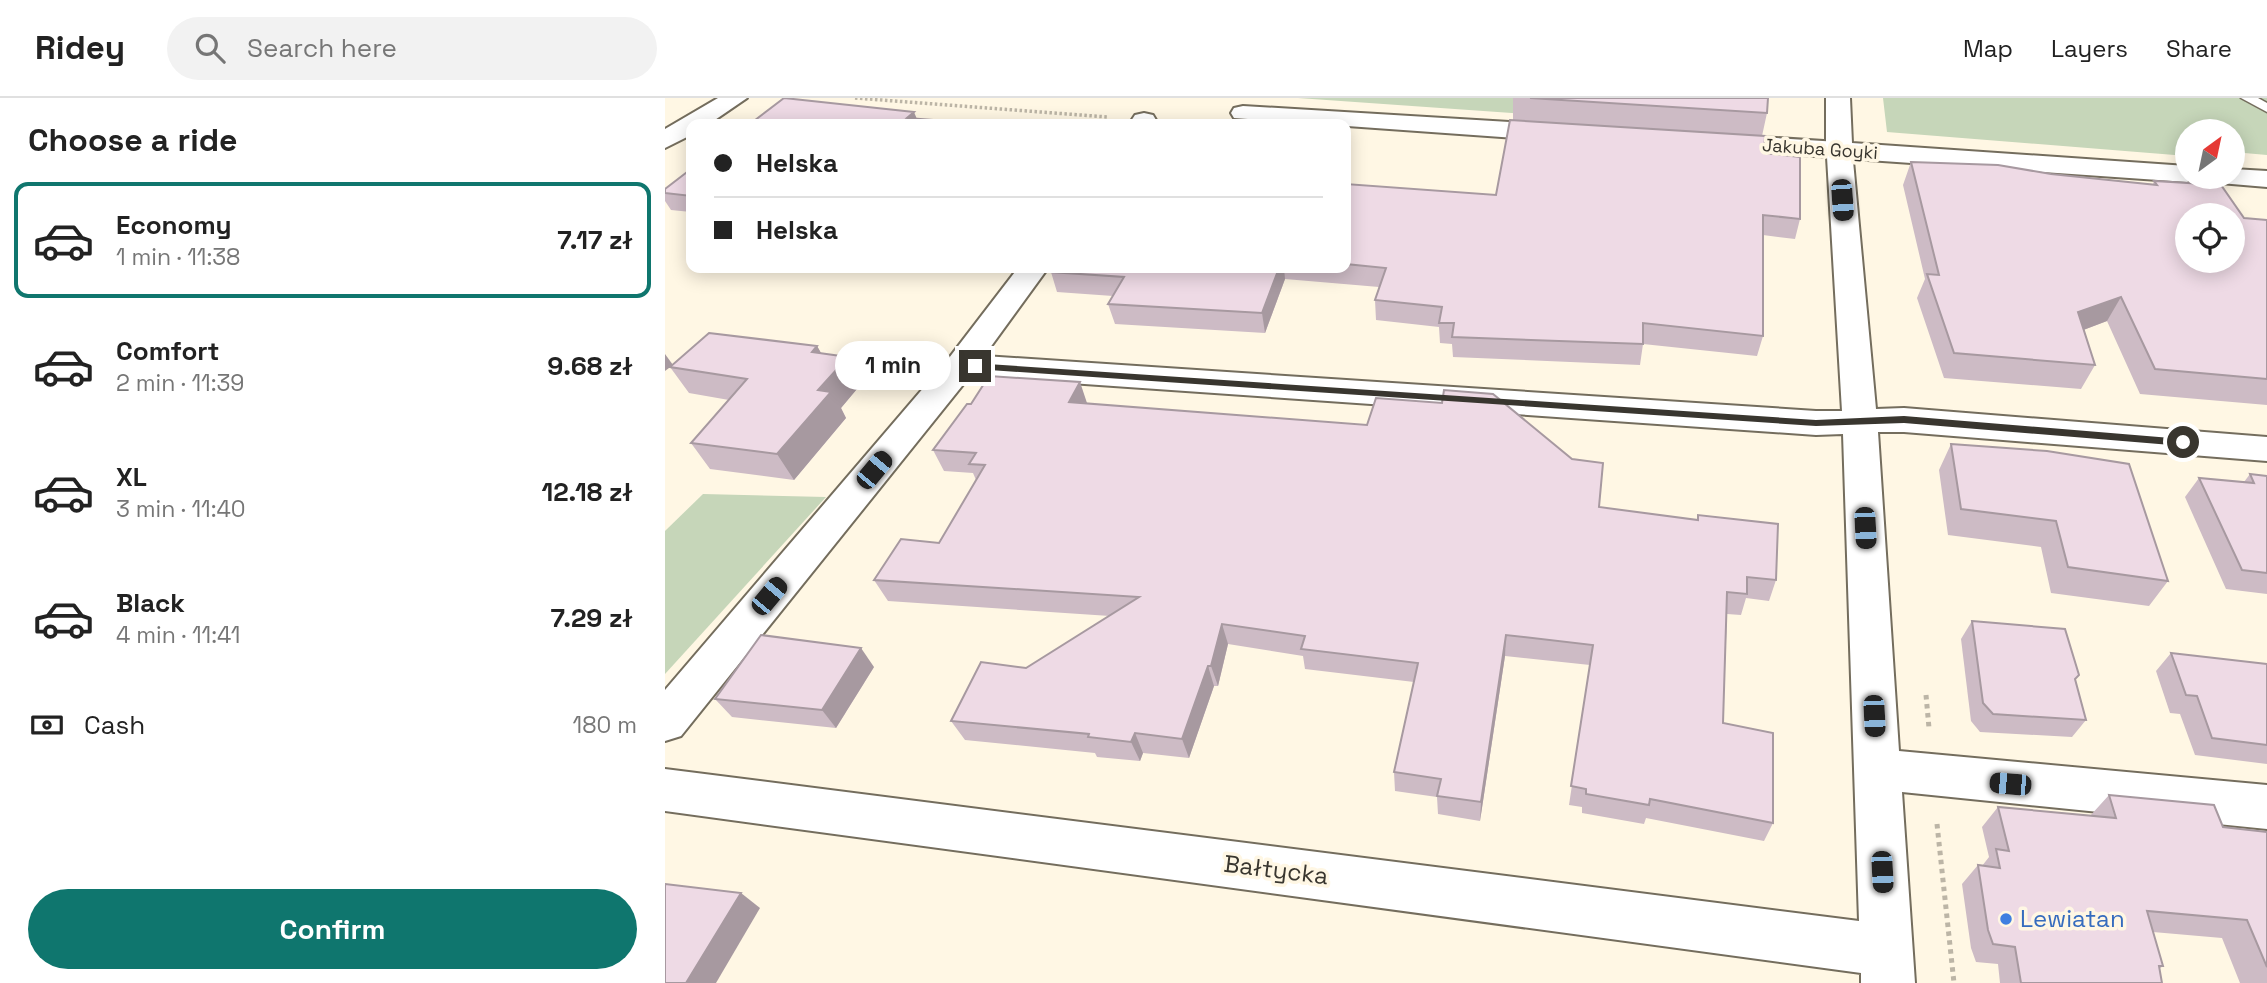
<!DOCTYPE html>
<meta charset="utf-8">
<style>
body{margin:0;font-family:"Space Grotesk",sans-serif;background:#f2f2f2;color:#222;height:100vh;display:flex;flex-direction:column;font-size:26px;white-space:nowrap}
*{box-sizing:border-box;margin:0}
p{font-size:23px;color:#767676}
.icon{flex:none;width:38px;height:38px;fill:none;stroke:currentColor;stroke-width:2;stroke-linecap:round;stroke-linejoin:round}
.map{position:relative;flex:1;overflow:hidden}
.details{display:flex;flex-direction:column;background:#fff;width:665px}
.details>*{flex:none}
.hud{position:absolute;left:21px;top:21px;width:665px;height:154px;border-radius:14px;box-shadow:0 4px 18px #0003;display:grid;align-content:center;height:154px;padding:0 28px;background:#fff}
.needle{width:46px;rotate:33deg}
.controls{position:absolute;left:1510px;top:21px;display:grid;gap:14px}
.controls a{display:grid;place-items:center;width:70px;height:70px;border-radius:50%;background:#fff;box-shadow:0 4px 18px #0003;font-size:35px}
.end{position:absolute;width:32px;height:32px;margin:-16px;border:9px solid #39362f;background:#fff;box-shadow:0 0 0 4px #fff}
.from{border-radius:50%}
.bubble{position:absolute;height:49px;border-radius:24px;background:#fff;box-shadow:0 4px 18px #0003;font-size:23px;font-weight:600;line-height:49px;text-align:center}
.car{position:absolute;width:21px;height:42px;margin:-21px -10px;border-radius:9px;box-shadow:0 0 5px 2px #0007;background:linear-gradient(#222 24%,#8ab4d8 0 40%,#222 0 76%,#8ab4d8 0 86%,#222 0)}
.hud b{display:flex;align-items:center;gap:24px;height:66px;font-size:26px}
.hud b+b{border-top:2px solid #e0e0e0}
.hud i{width:18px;height:18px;background:#222}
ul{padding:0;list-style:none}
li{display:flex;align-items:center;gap:21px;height:116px;margin:0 14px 10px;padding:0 14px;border:4px solid transparent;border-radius:14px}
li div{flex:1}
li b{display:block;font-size:26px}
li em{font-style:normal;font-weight:600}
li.on{border-color:#0f766e}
li>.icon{width:63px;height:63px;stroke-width:1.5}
h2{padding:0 28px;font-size:32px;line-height:84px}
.pay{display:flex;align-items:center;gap:18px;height:77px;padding:0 28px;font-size:26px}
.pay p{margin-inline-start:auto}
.button{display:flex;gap:14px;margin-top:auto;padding:14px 28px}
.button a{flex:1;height:80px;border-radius:42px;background:#0f766e;color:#fff;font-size:28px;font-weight:600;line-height:80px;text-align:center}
header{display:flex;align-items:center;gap:42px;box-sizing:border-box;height:98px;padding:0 35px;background:#fff;border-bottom:2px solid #e0e0e0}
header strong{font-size:33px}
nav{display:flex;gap:38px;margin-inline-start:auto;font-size:24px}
.search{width:490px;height:63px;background:#f2f2f2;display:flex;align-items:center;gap:18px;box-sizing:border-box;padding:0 24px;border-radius:38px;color:#767676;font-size:26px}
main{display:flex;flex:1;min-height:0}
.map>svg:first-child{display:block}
</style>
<header>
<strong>Ridey</strong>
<div class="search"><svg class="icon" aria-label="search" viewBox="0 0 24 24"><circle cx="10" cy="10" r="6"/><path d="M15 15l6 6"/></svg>Search here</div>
<nav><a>Map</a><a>Layers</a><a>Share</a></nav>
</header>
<main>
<section class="details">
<h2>Choose a ride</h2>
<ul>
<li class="on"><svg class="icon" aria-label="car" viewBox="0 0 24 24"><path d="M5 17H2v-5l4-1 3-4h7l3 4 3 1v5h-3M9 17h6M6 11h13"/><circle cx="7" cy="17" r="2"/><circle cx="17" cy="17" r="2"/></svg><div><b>Economy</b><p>1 min · 11:38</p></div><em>7.17 zł</em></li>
<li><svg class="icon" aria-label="car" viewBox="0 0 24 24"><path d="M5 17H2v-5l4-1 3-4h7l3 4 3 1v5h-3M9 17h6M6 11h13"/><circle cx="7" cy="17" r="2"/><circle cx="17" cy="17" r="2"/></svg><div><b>Comfort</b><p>2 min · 11:39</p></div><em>9.68 zł</em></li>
<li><svg class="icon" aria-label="car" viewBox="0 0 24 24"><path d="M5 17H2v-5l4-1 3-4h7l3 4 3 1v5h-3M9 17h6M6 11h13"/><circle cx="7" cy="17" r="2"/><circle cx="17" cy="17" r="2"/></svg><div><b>XL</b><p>3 min · 11:40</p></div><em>12.18 zł</em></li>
<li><svg class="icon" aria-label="car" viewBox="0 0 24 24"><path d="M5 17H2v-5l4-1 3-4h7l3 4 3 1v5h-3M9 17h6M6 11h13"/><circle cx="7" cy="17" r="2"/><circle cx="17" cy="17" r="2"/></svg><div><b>Black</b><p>4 min · 11:41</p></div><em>7.29 zł</em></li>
</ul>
<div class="pay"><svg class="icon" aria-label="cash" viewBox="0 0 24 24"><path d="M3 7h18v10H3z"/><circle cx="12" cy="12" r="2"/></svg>Cash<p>180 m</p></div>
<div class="button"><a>Confirm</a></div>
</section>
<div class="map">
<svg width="1602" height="885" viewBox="0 0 1602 885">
<rect width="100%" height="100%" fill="#fff7e4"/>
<!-- green -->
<g fill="#c6d6b9">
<path d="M633 0H1024L1019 27Z"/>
<path d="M1218 0H1602V57L1568 54V33H1522V58L1222 34Z"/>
<path d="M38 396 161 399 0 576V433Z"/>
</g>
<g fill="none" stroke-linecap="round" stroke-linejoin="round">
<!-- lane casing -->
<g stroke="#746d5d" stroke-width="3">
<path id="lane" d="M1576 0H1593L1602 5V14Z"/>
</g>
<!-- street casing -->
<g stroke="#746d5d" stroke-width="4">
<g id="street">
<path d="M53 0H82L44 26H26V37L0 50V31Z"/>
<path d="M578 8 894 27 903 30 907 35 903 40 894 43 569 20 566 15 569 10Z"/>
<path d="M479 15 488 17 491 22 488 26H464L470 17Z"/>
<path d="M1048 36 1174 44 1183 47 1187 52 1211 311 1239 310 1602 339V363L1239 334H1213L1234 653 1602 687V731L1237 694 1250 885H1196V875L0 713V671L1194 823 1178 336 1151 337 305 278 16 638 0 643V592L284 260 353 170H383L319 258 1151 313H1177L1162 59 1039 49 1035 44 1039 39Z"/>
</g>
</g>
<!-- secondary casing -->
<g stroke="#746d5d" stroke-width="4">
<g id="secondary">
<path d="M1161 0H1185L1187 45 1522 68V79H1533L1522 84 1174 60 1165 57 1161 52Z"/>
<path d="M1568 71 1602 73V89L1555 85 1551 79H1568Z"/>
</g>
</g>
<!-- path-far1 -->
<g stroke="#bcb5a6" stroke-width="3.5" stroke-dasharray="2.5 2.5" stroke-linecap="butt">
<path d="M190 0 442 19"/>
<path d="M517 25 541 26"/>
</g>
<!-- path -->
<g stroke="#bcb5a6" stroke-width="5" stroke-dasharray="4.5 4.5" stroke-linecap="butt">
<path d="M1261 597 1264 630"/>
<path d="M1272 726 1289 885"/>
</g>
<!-- lane -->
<use href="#lane" fill="#fff" fill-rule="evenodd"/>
<!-- street -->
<use href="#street" fill="#fff" fill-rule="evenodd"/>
<!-- secondary -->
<use href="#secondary" fill="#fff" fill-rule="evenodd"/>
</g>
<!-- wall -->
<g fill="#cdbbc5">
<path d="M848 0H1103L1102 15 1097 38 1099 55 1135 121 1130 141 1098 137V238L1092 258 978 246 975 267 788 259 787 246 775 245 774 229 711 222 710 202 714 189 620 181 600 235 450 226 443 206 448 198 392 194 386 174 388 170H681V86L831 97 848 22Z"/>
<path d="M1246 64 1488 86 1489 83 1579 120 1602 122V307L1475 296 1442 223 1418 232 1430 267 1416 291 1279 280 1252 200 1260 181 1238 87Z"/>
<path d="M26 71V114L6 112 0 103V91Z"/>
<path d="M152 248 156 255 197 285 176 310 181 320 129 382 45 371 26 345 64 302 24 295 5 269Z"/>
<path d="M422 305 934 409 1032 422 1033 417 1111 482 1104 503 1081 500 1076 517 1062 516 1058 625 1108 725 1099 743 981 720 979 726 917 715V709L904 707 925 567 840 558 815 723 773 716 772 699 730 693 729 674 749 584 640 571 638 558 563 546 553 588H549L524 660 478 655 475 663 432 659 430 655 300 642 286 623 361 570 445 518 223 503 209 482 274 445 311 382 308 375 279 373 268 352Z"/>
<path d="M1286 346 1503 483 1484 508 1386 495 1376 449 1283 437 1274 372Z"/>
<path d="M1585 376 1602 378V496L1561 491 1520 399 1534 380 1579 384Z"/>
<path d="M1307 523 1410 582 1421 622 1407 639 1315 634 1306 623 1296 541Z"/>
<path d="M1506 555 1602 566V666L1530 657 1515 616 1505 615 1491 573Z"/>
<path d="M209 569 171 630 67 619 50 601Z"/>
<path d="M1444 697 1558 729 1602 734V885H1575L1557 840 1488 834 1498 868 1494 871 1497 885H1335L1333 866 1311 864 1306 850 1297 786 1313 767 1317 768 1324 759 1317 729 1333 709 1425 718Z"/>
</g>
<!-- shaded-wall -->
<g fill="#a799a0">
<path d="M249 14 254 26 242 20Z"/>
<path d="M614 170H619L620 181 600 235 597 215Z"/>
<path d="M1456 199 1442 223 1400 239 1413 214Z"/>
<path d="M152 248 167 274 147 254Z"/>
<path d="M0 256 8 267 0 273Z"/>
<path d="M183 259 197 285 176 310 181 320 129 382 112 356 153 292Z"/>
<path d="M415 284 422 305 404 304Z"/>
<path d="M557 526 563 546 553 588 546 568Z"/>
<path d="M841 537 840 558 815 723 816 704Z"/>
<path d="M196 550 209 569 171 630 157 612Z"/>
<path d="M543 568 549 588 524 660 517 641Z"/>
<path d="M470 635 478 655 475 663 466 644Z"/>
<path d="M76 795 95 810 51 885H21Z"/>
</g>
<!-- building -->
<g fill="#eedae5" stroke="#a799a0" stroke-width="2" fill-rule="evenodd">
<path d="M119 0 249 14 242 20 321 26H85Z"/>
<path d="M865 0H1103L1102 15Z"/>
<path d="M845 22 1100 38 1099 55 1135 59V121L1098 117V238L978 225V246L787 239 789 225H774L777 209 710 202 721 170 681 166V86L831 97Z"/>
<path d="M1246 64 1333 67 1386 76 1492 87 1489 83 1556 87 1579 120 1602 122V281L1490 271 1456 199 1413 214 1430 267 1289 255 1262 176 1274 177ZM1522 117H1568V163H1522Z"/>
<path d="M26 71V98L0 95V91Z"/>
<path d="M388 170H614L597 215 443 206 459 179 386 174Z"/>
<path d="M44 235 152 248 147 254 183 259 153 292 166 294 112 356 26 345 82 281 5 269Z"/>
<path d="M324 278 415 284 404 304 702 327 711 300 777 305 779 292 828 296 907 361 938 365 934 409 1033 422V417L1113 426 1111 482 1082 479V496L1062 494 1058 625 1108 635V725L985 701 984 707 921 696V691L906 688 928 547 841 537 816 704 772 698 776 681 729 674 753 565 636 551 640 538 557 526 546 568H543L517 641 470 635 466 644 423 639 424 636 286 623 316 564 361 570 474 499 209 482 236 441 274 445 320 367 304 366 311 355 268 352 302 306H306Z"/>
<path d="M1286 346 1382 353 1464 366 1503 483 1403 469 1391 423 1296 411Z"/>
<path d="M1585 376 1602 378V475L1577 472 1534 380 1589 385Z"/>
<path d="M1307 523 1400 531 1414 577 1410 581 1421 622 1328 616 1318 605Z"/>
<path d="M96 537 196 550 157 612 50 601Z"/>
<path d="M1506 555 1602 566V647L1547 640 1532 598 1521 597Z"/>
<path d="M1444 697 1549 707 1558 729 1602 734V869L1582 822 1482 813 1498 868H1494L1497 885H1356L1350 849 1328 846 1323 832 1313 767 1335 770 1331 751 1344 753 1333 709 1451 720Z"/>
<path d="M0 786 76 795 21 885H0Z"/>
</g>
<!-- route -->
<path fill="#39362f" d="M307 265 1151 322 1239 318 1518 341 1524 344 1518 348 1239 325 1151 328 310 271Z"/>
<!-- markers -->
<circle fill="#3f7fe0" stroke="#fff7e4" stroke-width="2.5" cx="1341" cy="821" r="7"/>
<g text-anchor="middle" stroke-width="7" stroke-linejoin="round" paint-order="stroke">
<!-- far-street labels -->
<g font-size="18" fill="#39362f" stroke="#fff7e4">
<text transform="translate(1155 51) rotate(4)" y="6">Jakuba Goyki</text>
</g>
<!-- near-street labels -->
<g font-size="24" fill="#39362f" stroke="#fff7e4">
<text transform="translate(611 772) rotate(7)" y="8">Bałtycka</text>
</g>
<!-- near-shop labels -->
<g font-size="24" fill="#366cbe" stroke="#fff7e4" text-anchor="start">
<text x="1355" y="829">Lewiatan</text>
</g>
</g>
</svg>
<div class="controls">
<a><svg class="needle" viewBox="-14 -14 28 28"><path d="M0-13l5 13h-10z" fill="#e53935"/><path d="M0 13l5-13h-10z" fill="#767676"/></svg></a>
<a><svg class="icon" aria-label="locate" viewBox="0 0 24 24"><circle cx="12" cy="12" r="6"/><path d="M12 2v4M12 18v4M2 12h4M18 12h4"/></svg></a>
</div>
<i class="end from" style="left:1518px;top:344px"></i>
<i class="end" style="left:310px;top:268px"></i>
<div class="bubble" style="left:170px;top:243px;width:116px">1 min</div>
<i class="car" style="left:1177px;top:102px;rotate:176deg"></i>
<i class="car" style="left:209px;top:372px;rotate:40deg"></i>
<i class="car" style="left:1200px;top:430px;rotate:177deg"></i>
<i class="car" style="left:104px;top:498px;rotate:40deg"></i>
<i class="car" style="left:1209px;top:618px;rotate:177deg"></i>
<i class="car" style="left:1345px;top:686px;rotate:275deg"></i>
<i class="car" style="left:1217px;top:774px;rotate:177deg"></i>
<div class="hud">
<b><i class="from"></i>Helska</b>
<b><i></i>Helska</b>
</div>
</div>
</main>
